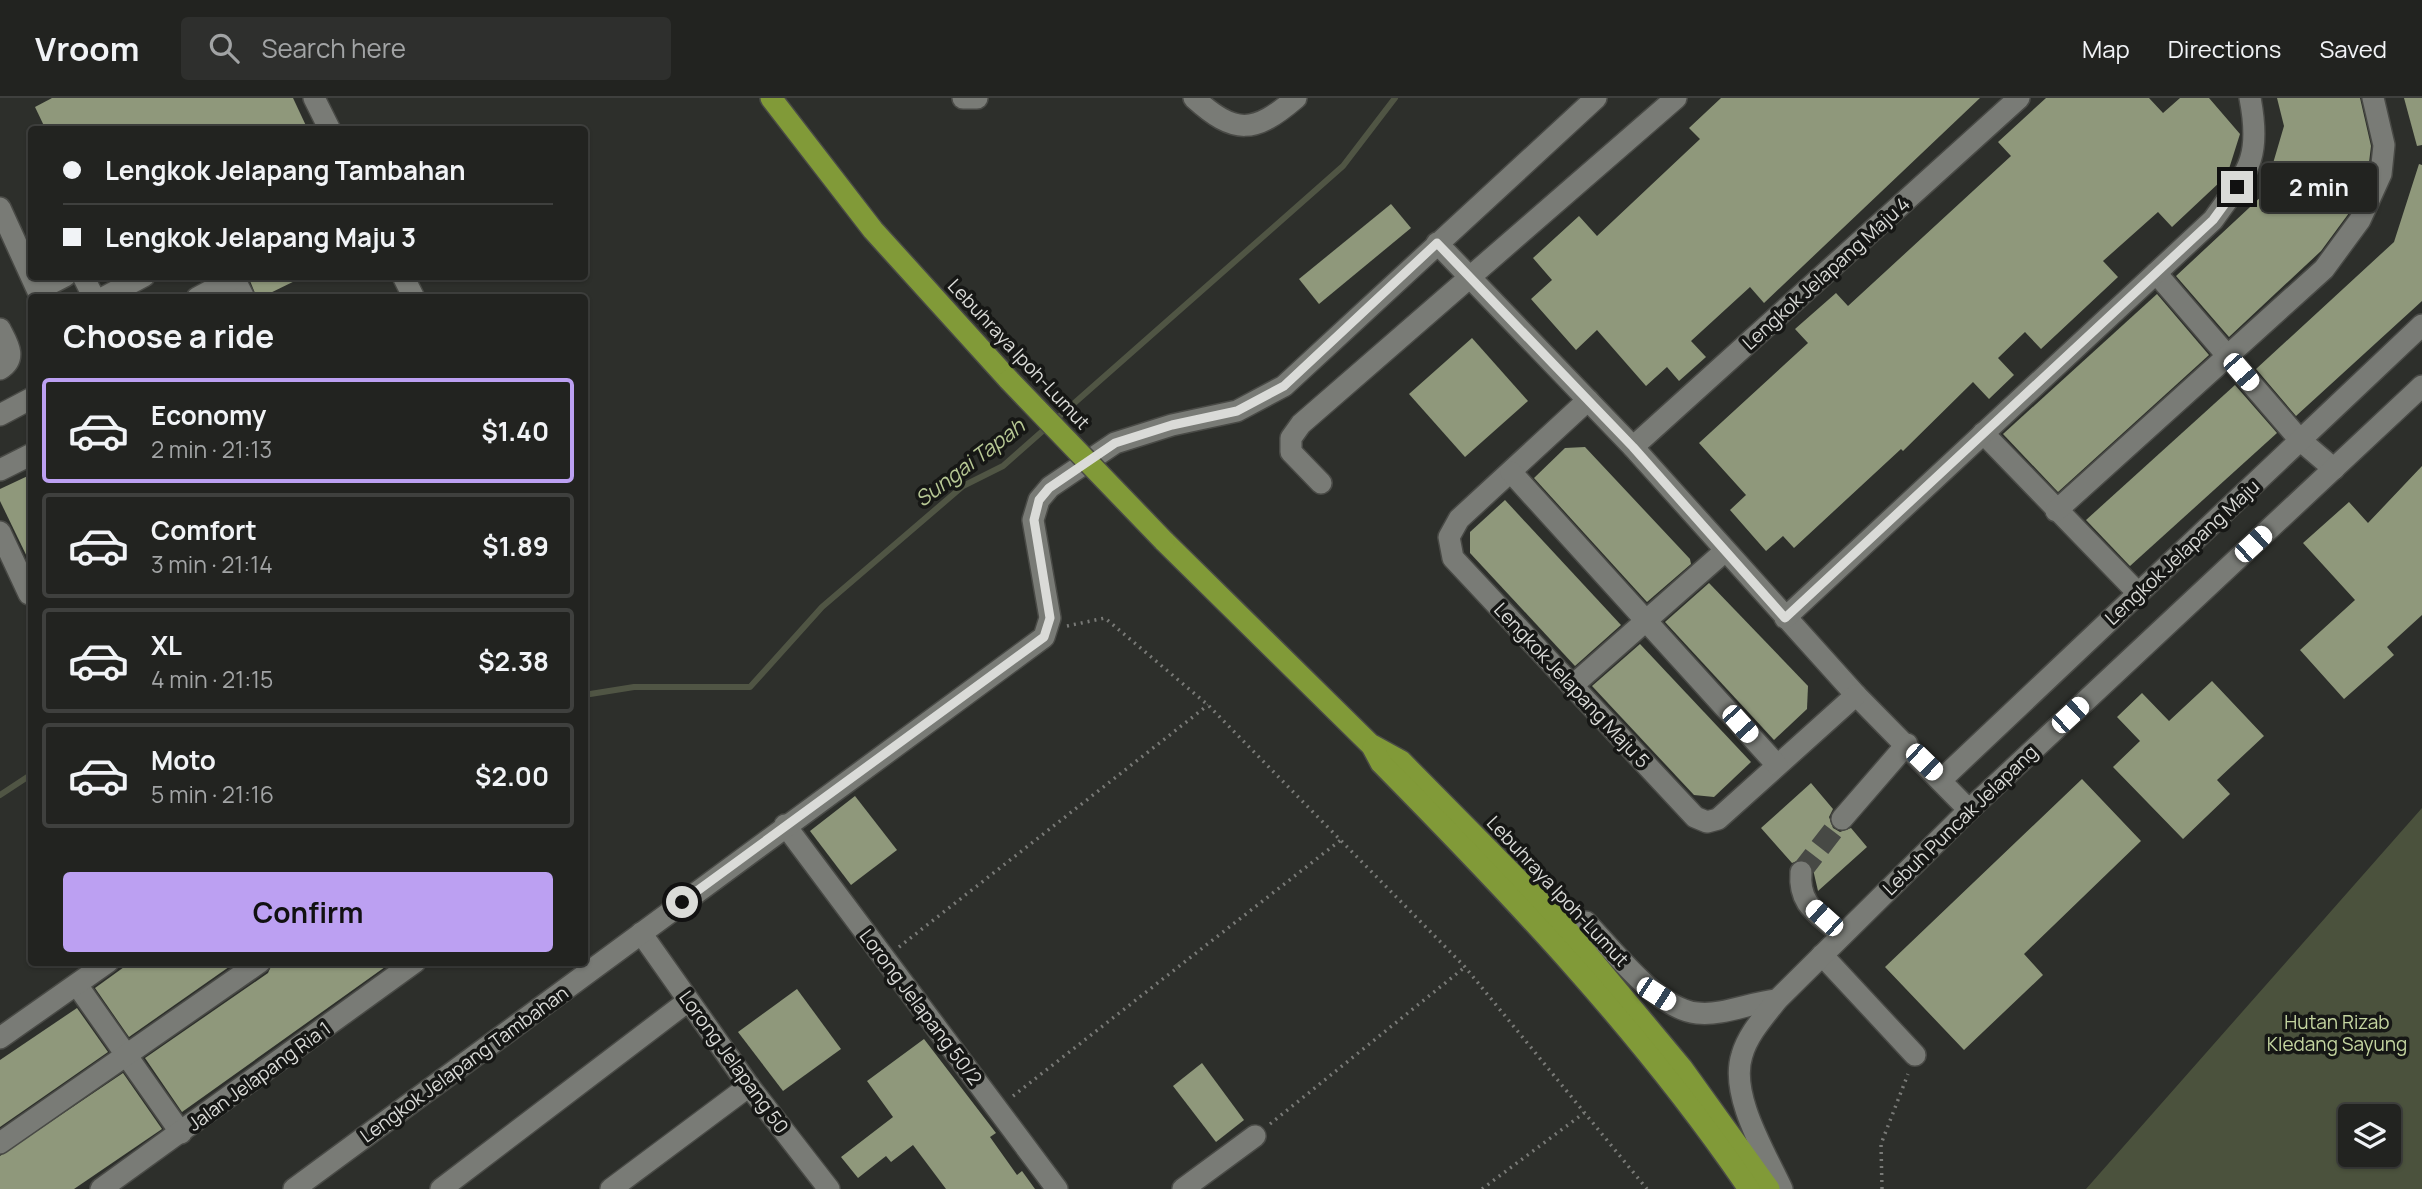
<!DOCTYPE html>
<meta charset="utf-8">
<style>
body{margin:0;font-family:Manrope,sans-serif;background:#2e2f2d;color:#f1f3f6;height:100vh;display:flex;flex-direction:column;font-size:26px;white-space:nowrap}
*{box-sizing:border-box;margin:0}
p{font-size:23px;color:#a2a4a5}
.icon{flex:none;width:38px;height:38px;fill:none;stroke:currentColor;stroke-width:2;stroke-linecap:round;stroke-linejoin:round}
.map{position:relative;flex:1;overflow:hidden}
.sheet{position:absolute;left:28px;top:196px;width:560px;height:672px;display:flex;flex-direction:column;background:#222320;border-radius:7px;box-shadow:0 2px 5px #0004,0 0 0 2px #3f403e}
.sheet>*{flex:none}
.hud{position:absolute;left:28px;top:28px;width:560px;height:154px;border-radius:7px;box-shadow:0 2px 5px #0004,0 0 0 2px #3f403e;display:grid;align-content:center;height:154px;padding:0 35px;background:#222320}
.fabs{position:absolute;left:2338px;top:1006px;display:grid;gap:14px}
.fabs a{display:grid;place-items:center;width:63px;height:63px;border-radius:7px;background:#222320;box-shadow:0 2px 5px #0004,0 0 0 2px #3f403e;font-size:35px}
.end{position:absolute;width:32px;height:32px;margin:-16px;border:9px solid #dadbd8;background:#111;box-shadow:0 0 0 4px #111}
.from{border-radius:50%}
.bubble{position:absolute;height:49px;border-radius:7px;background:#222320;box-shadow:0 2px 5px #0004,0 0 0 2px #3f403e;font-size:23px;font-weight:700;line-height:49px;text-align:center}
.car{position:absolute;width:21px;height:42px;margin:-21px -10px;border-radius:9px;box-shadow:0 0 5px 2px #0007;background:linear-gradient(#fff 24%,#345 0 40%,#fff 0 76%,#345 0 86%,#fff 0)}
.hud b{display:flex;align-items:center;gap:24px;height:66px;font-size:26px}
.hud b+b{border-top:2px solid #3f403e}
.hud i{width:18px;height:18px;background:#f1f3f6}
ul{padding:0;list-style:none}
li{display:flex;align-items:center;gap:21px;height:105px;margin:0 14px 10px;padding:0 21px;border:4px solid #3f403e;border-radius:7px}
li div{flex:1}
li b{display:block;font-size:26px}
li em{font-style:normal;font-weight:700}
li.selected{border-color:#bca0f2}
li>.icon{width:63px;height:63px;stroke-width:1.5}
h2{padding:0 35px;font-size:32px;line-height:84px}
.button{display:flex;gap:14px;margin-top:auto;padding:14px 35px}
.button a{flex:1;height:80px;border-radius:7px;background:#bca0f2;color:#111;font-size:28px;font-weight:700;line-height:80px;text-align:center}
header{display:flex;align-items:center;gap:42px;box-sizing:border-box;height:98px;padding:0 35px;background:#222320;border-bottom:2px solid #3f403e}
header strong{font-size:33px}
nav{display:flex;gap:38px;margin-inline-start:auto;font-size:24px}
.search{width:490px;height:63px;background:#2e2f2d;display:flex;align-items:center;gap:18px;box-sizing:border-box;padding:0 24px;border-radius:7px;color:#a2a4a5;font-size:26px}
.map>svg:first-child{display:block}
</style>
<header>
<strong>Vroom</strong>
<div class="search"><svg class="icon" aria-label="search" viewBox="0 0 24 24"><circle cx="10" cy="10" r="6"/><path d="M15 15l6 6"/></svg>Search here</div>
<nav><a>Map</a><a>Directions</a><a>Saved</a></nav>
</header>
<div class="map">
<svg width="2422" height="1091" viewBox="0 0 2422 1091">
<rect width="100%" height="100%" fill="#2d2f2b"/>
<!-- green -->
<path fill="#4b523d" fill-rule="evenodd" d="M2422 710V1091H2086ZM2350 1018H2389V1057H2350Z"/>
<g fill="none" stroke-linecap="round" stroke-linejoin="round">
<!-- stream -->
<g stroke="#505544" stroke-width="6">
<path d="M584 597 634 589H750L822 509 963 388 1003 368 1343 68 1395 0"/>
<path d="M0 697 32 676"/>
</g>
</g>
<!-- building -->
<g fill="#8f987b">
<path d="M52 0H293L308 32H46L35 9Z"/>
<path d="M1721 0H1980L1764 205 1750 189 1691 243 1706 259 1679 283 1667 269 1646 288 1597 232 1576 252 1531 201 1552 182 1533 160 1579 118 1597 138 1700 41 1689 30Z"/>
<path d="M2046 0H2149L2163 15 2180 0H2209L2240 36 2228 74 2221 83 2172 129 2158 114 2103 163 2118 179 2041 251 2025 234 1998 260 2014 277 1989 301 1973 284 1903 353 1901 351 1794 450 1783 438 1766 453 1730 412 1746 397 1699 345 1808 245 1795 231 1836 195 1848 208 2011 58 1998 44Z"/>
<path d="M2277 0H2360L2371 48 2368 73 2349 115 2321 153 2229 239 2176 178 2264 96 2284 28Z"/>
<path d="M2404 0H2422V47L2417 48Z"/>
<path d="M2419 66 2422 67V203L2296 318 2256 271 2394 144Z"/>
<path d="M1391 106 1411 130 1319 206 1299 181Z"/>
<path d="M248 178H305L260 200H257Z"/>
<path d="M2157 196 2209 257 2058 394 2003 336Z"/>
<path d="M1472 240 1528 303 1465 359 1409 296Z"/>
<path d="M2235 287 2277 335 2130 468 2086 422Z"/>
<path d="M1585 349 1690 461 1691 466 1647 504 1534 380 1565 350Z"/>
<path d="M2422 368V517L2387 549 2394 557 2344 601 2300 552 2355 502 2303 445 2349 404 2368 425Z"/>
<path d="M32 376V469L0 403V391Z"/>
<path d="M1505 402 1621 527 1575 568 1470 455V434Z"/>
<path d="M1709 485 1808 588 1807 611 1774 642 1665 524Z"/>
<path d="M1640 546 1751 664 1714 699 1694 697 1592 588Z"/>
<path d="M2212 583 2264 638 2217 682 2230 696 2183 741 2113 669 2140 643 2117 619 2142 595 2169 623Z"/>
<path d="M2082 681 2141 743 2024 856 2043 877 1964 952 1885 869Z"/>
<path d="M1811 685 1833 711 1829 719 1833 730 1840 734 1851 730 1867 749 1818 793 1812 767 1802 761 1792 765 1761 730Z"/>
<path d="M855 698 897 752 851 787 810 733Z"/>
<path d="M131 864H236L129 939 95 890Z"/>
<path d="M273 864H392L182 1014 145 960 268 875Z"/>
<path d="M797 891 841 951 783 993 738 934Z"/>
<path d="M77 910 108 954 0 1029V962Z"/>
<path d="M924 941 996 1035 990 1039 1017 1077 1022 1073 1035 1091H946L913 1047 891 1064 886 1058 858 1080 841 1059 893 1019 867 983Z"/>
<path d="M1202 965 1244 1022 1216 1044 1173 988Z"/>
<path d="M123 975 162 1031 74 1091H0V1058Z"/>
</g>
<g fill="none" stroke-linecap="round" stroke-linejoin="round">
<!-- minor-tunnel -->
<path stroke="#474945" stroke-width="21" stroke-dasharray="21 10" stroke-linecap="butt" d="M1801 774 1842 721"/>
<!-- minor casing -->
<g stroke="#494a46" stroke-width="24">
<g id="minor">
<path d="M314 0 330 32"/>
<path d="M963 0H977"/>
<path d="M1194 0C1235 37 1254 36 1296 0"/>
<path d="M0 110 41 200"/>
<path d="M1437 145 1633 349 1856 597 1969 712"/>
<path d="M2156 175 2300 342 2334 371"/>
<path d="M83 178 94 200"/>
<path d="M233 178 244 200"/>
<path d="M403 178 414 200"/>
<path d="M38 192 65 178"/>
<path d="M103 200 144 178"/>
<path d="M197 200 234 180"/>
<path d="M0 231C7 245 18 260 0 271"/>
<path d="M1588 302 1459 421 1449 439 1453 460 1695 719 1707 724 1718 721 1856 597"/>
<path d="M0 317 32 300"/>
<path d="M1983 335 2138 495"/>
<path d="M1633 349 2019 0"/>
<path d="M0 372 32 356"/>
<path d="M1511 374 1777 667"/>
<path d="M1321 385 1291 354V340L1301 326 1676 0"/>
<path d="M2056 413 2324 171 2360 122 2381 76 2384 47 2373 0"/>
<path d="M0 434 29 496"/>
<path d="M1785 520 2213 122C2247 74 2262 62 2250 0"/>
<path d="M1572 588 1725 453"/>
<path d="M1942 681 2422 227"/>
<path d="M1842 721 1907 646"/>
<path d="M785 727 1057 1091"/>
<path d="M1801 774C1798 808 1819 816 1842 837"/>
<path d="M1563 827 1586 824C1613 852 1657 911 1697 915 1724 918 1751 904 1777 902"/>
<path d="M641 835 749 988 829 1091"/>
<path d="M1822 857 1915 957"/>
<path d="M77 887 181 1035"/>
<path d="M0 940 108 864"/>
<path d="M0 1045 260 864"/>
<path d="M101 1091 415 864"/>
<path d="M294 1091 1044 539 1050 520 1033 422 1039 402 1050 389 1115 345 1172 327 1237 313 1284 288 1596 0"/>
<path d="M441 1091 688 903"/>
<path d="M611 1091 749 988"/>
<path d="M1183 1091 1255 1038"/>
<path d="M1782 1091C1766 1056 1729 997 1742 957 1748 936 1764 919 1777 902L1969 712 2422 288"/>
</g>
</g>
<!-- highway casing -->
<g stroke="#494a46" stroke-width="24">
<g id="highway">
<path d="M771 0 873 132 1009 282"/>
<path d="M1164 443 1370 646 1401 663 1563 827 1682 970 1769 1091"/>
<path d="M1373 650 1381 665C1513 799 1643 935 1749 1091"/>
</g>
</g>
<!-- path -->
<g stroke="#797a77" stroke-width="3.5" stroke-dasharray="2 5" stroke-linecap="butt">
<path d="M1067 528 1105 520 1208 607 1465 869 1647 1091"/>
<path d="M899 849 1208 607"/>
<path d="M1013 998 1342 741"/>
<path d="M1270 1026 1465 869"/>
<path d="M1482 1091 1584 1015"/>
<path d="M1882 1091 1881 1046 1908 976"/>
</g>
<!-- minor -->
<use href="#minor" stroke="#797b76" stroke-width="21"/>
<!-- highway -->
<use href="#highway" stroke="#819a38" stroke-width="21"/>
<!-- highway-bridge casing -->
<g stroke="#494a46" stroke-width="24" stroke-linecap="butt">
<path id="highway-bridge" d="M1009 282 1164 443"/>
</g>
<!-- highway-bridge -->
<use href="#highway-bridge" stroke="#819a38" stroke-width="21"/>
</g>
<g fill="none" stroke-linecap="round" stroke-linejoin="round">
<!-- route -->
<path stroke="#dadbd8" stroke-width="9" d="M682 804 1044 539 1050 520 1034 422 1039 402 1049 390 1115 345 1172 327 1237 313 1284 288 1437 145 1633 349 1785 520 2213 122 2237 89"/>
</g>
<g text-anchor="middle" stroke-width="7" stroke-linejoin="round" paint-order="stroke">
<!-- street labels -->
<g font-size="19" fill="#dadbd8" stroke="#161715">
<text transform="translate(1826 175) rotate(-42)" y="7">Lengkok Jelapang Maju 4</text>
<text transform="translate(1019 256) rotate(47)" y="7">Lebuhraya Ipoh-Lumut</text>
<text transform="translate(2182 454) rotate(-43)" y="7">Lengkok Jelapang Maju</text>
<text transform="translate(1572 587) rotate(47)" y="7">Lengkok Jelapang Maju 5</text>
<text transform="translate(1960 722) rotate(-44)" y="7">Lebuh Puncak Jelapang</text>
<text transform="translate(1558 793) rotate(47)" y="7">Lebuhraya Ipoh-Lumut</text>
<text transform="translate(921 909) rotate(53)" y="7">Lorong Jelapang 50/2</text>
<text transform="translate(734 964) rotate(54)" y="7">Lorong Jelapang 50</text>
<text transform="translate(464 966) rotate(-36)" y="7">Lengkok Jelapang Tambahan</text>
<text transform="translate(259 978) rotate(-36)" y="7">Jalan Jelapang Ria 1</text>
</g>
<!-- park labels -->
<g font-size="19" fill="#c4d5a0" stroke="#161715">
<text x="2337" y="931">Hutan Rizab<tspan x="2337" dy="22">Kledang Sayung</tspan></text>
</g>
<!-- water labels -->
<g font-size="21" font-style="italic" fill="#b7c894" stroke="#161715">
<text transform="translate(970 365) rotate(-37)" y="7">Sungai Tapah</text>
</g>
</g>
</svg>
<div class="fabs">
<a><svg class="icon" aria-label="layers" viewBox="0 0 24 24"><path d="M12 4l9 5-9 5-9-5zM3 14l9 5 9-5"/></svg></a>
</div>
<i class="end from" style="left:682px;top:804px"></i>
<i class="end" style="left:2237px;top:89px"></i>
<div class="bubble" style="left:2261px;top:65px;width:116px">2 min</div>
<i class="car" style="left:2241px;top:274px;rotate:139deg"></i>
<i class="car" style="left:2253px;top:446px;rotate:47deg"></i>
<i class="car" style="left:2070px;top:617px;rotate:47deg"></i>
<i class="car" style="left:1740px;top:626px;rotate:138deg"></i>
<i class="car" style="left:1924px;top:664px;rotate:134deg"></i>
<i class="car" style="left:1824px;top:820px;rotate:312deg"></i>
<i class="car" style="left:1656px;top:896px;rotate:123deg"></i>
<div class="hud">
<b><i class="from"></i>Lengkok Jelapang Tambahan</b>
<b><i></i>Lengkok Jelapang Maju 3</b>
</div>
<section class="sheet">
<h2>Choose a ride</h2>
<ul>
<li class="selected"><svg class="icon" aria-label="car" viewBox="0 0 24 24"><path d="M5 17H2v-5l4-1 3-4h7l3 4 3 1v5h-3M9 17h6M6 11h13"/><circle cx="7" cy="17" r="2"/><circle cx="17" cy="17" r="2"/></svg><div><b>Economy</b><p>2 min · 21:13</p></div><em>$1.40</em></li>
<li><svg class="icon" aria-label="car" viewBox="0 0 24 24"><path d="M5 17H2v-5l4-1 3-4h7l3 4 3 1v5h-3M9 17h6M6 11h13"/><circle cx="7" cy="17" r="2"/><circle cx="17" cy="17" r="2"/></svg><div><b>Comfort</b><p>3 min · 21:14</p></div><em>$1.89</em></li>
<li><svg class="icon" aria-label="car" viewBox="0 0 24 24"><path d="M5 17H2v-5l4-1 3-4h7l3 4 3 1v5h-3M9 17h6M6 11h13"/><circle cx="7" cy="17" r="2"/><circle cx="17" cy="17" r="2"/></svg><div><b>XL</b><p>4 min · 21:15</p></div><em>$2.38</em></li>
<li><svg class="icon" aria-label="car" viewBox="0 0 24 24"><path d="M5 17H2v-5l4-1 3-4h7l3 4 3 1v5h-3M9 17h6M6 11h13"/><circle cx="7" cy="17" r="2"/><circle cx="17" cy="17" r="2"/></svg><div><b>Moto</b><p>5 min · 21:16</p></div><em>$2.00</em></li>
</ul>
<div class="button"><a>Confirm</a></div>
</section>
</div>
